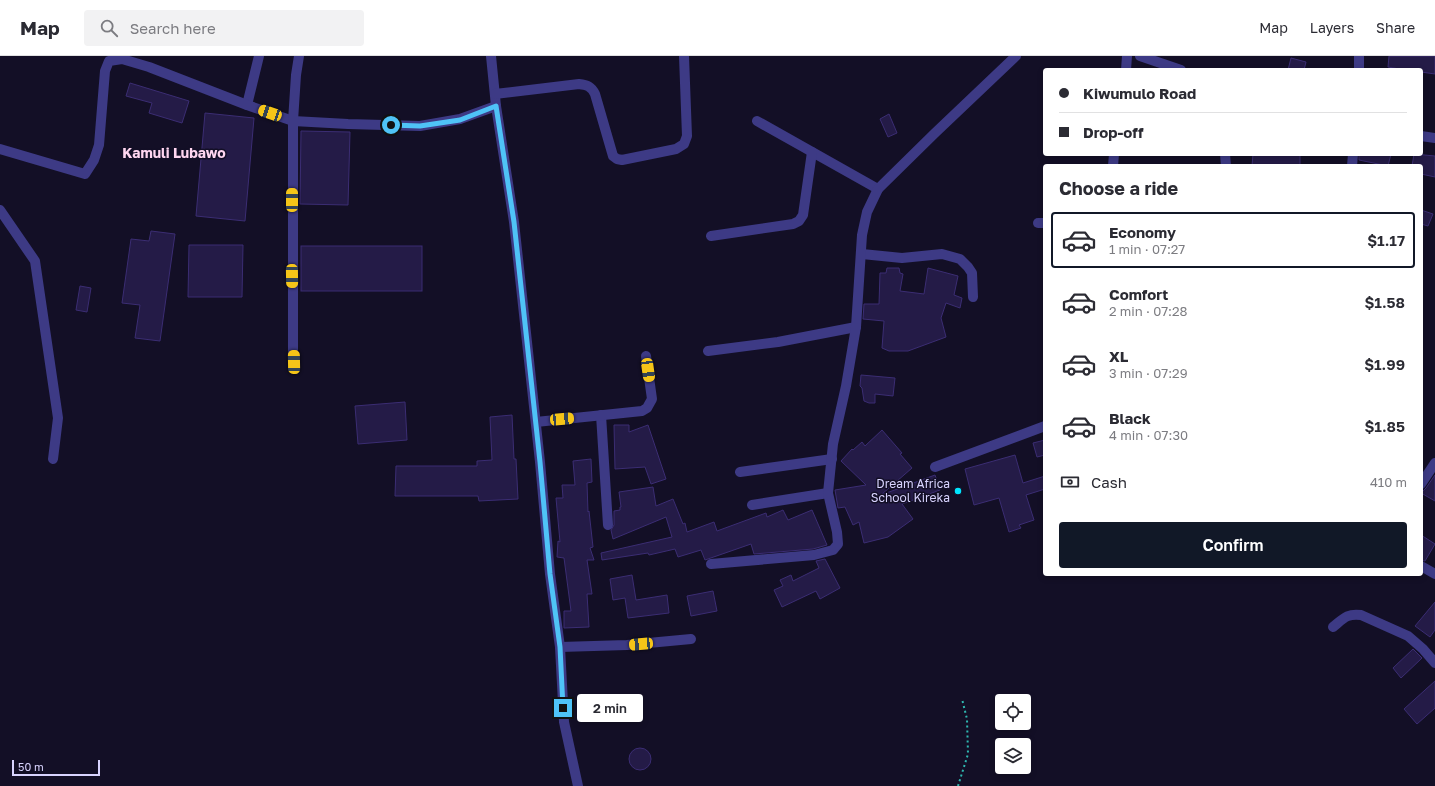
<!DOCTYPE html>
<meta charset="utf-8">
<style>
body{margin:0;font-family:"Golos Text",sans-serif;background:#f2f2f3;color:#2b2b33;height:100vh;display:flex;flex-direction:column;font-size:15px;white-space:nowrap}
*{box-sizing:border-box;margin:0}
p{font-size:13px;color:#7c7c81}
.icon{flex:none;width:22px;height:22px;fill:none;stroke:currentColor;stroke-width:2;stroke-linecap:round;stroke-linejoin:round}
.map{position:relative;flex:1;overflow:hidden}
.side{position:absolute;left:1043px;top:108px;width:380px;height:412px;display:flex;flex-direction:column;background:#fff;border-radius:4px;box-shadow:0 2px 6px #0003}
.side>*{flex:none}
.hud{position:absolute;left:1043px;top:12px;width:380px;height:88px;border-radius:4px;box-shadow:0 2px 6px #0003;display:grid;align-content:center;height:88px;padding:0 16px;background:#fff}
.controls{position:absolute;left:995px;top:638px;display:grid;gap:8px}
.controls a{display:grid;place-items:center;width:36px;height:36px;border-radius:4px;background:#fff;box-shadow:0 2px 6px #0003;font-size:20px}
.scale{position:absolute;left:12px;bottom:10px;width:88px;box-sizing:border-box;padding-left:4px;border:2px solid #d9d4ff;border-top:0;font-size:11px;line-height:14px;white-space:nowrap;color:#d9d4ff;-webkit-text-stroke:3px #130f26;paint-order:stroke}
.end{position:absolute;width:18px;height:18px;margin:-9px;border:5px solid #4fc3f7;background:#111;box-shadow:0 0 0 2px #111}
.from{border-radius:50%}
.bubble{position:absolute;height:28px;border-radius:4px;background:#fff;box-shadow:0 2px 6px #0003;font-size:13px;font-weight:600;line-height:28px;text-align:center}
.car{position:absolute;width:12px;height:24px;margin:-12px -6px;border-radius:5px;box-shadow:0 0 3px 1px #0007;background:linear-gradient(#f5c518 24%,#345 0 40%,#f5c518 0 76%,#345 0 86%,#f5c518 0)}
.hud b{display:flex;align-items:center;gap:14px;height:38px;font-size:15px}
.hud b+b{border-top:1px solid #e1e1e2}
.hud i{width:10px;height:10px;background:#2b2b33}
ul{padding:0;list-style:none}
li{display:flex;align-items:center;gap:12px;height:56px;margin:0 8px 6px;padding:0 8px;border:2px solid transparent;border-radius:4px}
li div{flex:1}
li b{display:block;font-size:15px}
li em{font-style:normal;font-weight:600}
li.selected{border-color:#111827}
li>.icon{width:36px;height:36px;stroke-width:1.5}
h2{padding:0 16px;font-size:18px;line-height:48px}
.pay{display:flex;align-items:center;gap:10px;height:44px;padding:0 16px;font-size:15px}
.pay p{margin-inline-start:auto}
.primary-button{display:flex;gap:8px;margin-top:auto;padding:8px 16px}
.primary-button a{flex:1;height:46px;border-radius:4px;background:#111827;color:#fff;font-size:16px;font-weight:600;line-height:46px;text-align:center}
header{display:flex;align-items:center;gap:24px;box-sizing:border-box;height:56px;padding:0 20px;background:#fff;border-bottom:1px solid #e1e1e2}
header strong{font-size:19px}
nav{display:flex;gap:22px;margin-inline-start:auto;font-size:14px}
.search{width:280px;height:36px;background:#f2f2f3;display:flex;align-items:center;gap:10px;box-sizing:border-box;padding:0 14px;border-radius:4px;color:#7c7c81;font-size:15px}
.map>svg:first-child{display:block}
</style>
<header>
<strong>Map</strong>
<div class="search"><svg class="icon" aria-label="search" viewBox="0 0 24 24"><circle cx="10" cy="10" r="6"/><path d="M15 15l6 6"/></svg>Search here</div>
<nav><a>Map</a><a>Layers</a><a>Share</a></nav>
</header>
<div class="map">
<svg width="1435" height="730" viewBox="0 0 1435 730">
<rect width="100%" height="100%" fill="#130f26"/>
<!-- building -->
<g fill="#241b47" stroke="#3b2d73">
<path d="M1389 0H1435V18L1421 16V14H1405L1388 11Z"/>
<path d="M1291 2 1306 6 1304 14H1288Z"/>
<path d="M130 27 189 45 182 67 149 57 152 47 126 40Z"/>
<path d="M205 57 254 62 245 165 196 160Z"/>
<path d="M889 58 897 77 888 81 880 63Z"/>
<path d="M301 75 350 76 348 149 300 148Z"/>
<path d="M1253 98H1300V110H1252Z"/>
<path d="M1359 98H1391L1388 110 1359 104Z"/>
<path d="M1414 98 1435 100V121L1421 118V110H1412Z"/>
<path d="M1421 154 1433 158 1428 170 1421 168Z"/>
<path d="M151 175 175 178 160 285 135 282 140 249 122 247 131 183 149 185Z"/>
<path d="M189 189H243L242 241H188Z"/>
<rect x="301" y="190" width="121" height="45"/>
<path d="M887 212H899L900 217 903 218 900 235 924 238 928 212 958 220 954 239 962 242 960 252 946 247 941 262 946 281 908 295H889L882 292 884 265 863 263 864 248H879L880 217H886Z"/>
<path d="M80 230 91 232 87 256 76 254Z"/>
<path d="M861 319 895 322 893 340 875 338V347H869L864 345 862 332 860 330Z"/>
<path d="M405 346 407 384 358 388 355 350Z"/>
<path d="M512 359 514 403H516L518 443 479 445 478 440H395L396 410H477V405L492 404 490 361Z"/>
<path d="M614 369H629V376L648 369 666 423 651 428 645 411 615 413Z"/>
<path d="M882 374 902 397 900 398 912 412 881 439 935 419 940 434 902 448 913 463 888 481 864 487 859 466 853 469 845 451 838 452 835 434 866 429 841 405 852 393 853 394 862 386 865 390Z"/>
<path d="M1045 384V399L1037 401 1033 387Z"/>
<path d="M1015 399 1023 427 1045 420V433L1026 439 1034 464 1019 469 1021 472 1009 476 999 442 974 449 965 413Z"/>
<path d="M591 403 592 426 587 427 588 456 589 455 593 491 590 492 594 504H587L592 538H587L589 571 564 572V555H571L564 502 557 501 558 485 560 486 556 442H563L562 429H575L573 405Z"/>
<path d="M1435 419V445L1421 437 1426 432Z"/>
<path d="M653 431 656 450 673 443 683 468 685 467 687 476 714 466 717 475 766 457 767 461 783 454 788 464 812 454 827 489 813 493 754 498 751 488 705 504 701 494 678 501 675 493 649 499 648 497 602 504 601 497 672 481 666 461 613 483 611 474 614 469V455L620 454V451H621L619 436Z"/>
<path d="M1421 479 1435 488 1425 505 1421 504Z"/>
<path d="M825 503 840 532 820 543 816 535 782 551 774 534 783 530 780 524 791 519 793 525 819 512 816 505Z"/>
<path d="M632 519 636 544 667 539 669 557 628 562 625 542 613 544 610 523Z"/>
<path d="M713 535 717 555 691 560 687 540Z"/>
<path d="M1435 546V574L1430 581 1415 570Z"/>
<path d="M1413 593 1422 602 1401 622 1393 612Z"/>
<path d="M1435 625V652L1417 668 1404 653Z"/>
<circle cx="640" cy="703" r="11"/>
</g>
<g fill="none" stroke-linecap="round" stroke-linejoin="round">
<!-- path -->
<path stroke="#2fb8b0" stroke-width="2" stroke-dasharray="2 3" stroke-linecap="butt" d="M958 730 968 698 967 663 962 643"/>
<!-- minor -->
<g stroke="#3d3a85" stroke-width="10">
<path d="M491 0 496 50 514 166 540 406 550 518 560 591 564 666 578 730"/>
<path d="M1140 0 1181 14"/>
<path d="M1126 14 1127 0"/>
<path d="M1359 14V0"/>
<path d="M495 38 579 28C587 29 591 30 595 38L613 100 617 103 622 104 676 93 684 88 687 80 684 0"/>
<path d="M247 49 259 0"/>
<path d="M757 65 878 133"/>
<path d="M1421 80 1435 82"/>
<path d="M0 93 85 118 94 104 99 89 105 15 109 5 122 3 149 11 247 49 293 65 348 68 420 70 460 63 496 50"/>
<path d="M1225 98 1226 110"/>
<path d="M1113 110 1114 98"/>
<path d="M1352 110 1353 98"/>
<path d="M0 154 35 205 58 362 53 403"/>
<path d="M1038 167H1045"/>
<path d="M711 180 793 168 799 165 803 159 812 96"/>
<path d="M862 198 902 202 942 198 960 203 968 211 972 217 973 241"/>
<path d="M708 295 778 286 856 271"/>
<path d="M293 306V65L296 19 299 0"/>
<path d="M601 359 608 469"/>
<path d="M536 366 642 355 647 352 652 343 646 300"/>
<path d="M935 411 1045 370"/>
<path d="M740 416 832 403"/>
<path d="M1421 428 1435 407"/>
<path d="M752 449 828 437"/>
<path d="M711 508 814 499 833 494 838 488 837 476 828 437 833 388 846 330 856 271 862 179 867 156 878 133 935 77 1016 0"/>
<path d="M1421 510 1435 518"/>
<path d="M1333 571C1343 563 1347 557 1361 559L1408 580 1423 593 1435 607"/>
<path d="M560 591 627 589 691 583"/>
</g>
</g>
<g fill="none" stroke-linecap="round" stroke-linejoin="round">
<!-- route -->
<path stroke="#4fc3f7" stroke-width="5" d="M391 69 420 70 460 64 496 50 514 166 540 406 550 518 560 591 563 652"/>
</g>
<!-- markers -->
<circle fill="#00e5ff" stroke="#130f26" stroke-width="1.5" cx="958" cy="435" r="4"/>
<g text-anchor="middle" stroke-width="3" stroke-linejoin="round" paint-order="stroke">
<!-- poi labels -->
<g font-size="12" fill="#d9d4ff" stroke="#130f26" text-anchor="end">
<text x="950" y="432">Dream Africa<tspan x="950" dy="14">School Kireka</tspan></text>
</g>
<!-- quarter labels -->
<g font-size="14" font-weight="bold" fill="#ffd6f0" stroke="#130f26">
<text x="174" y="102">Kamuli Lubawo</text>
</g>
</g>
</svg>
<div class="controls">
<a><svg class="icon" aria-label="locate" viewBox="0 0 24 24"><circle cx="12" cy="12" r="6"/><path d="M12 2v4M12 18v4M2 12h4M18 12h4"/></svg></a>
<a><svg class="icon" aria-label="layers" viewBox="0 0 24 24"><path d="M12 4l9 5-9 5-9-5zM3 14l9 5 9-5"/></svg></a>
</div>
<div class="scale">50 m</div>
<i class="end from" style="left:391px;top:69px"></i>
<i class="end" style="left:563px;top:652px"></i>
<div class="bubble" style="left:577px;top:638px;width:66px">2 min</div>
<i class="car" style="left:270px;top:57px;rotate:289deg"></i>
<i class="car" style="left:292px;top:144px;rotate:0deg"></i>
<i class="car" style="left:292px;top:220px;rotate:179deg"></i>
<i class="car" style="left:294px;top:306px;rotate:359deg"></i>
<i class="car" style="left:648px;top:314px;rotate:172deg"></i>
<i class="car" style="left:562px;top:363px;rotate:85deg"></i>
<i class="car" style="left:641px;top:588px;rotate:265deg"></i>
<div class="hud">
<b><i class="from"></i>Kiwumulo Road</b>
<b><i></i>Drop-off</b>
</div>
<section class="side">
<h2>Choose a ride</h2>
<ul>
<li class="selected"><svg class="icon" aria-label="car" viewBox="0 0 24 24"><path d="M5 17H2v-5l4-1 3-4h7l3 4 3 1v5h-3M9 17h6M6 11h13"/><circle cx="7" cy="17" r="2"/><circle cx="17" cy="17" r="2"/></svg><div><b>Economy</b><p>1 min · 07:27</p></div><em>$1.17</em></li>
<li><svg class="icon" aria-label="car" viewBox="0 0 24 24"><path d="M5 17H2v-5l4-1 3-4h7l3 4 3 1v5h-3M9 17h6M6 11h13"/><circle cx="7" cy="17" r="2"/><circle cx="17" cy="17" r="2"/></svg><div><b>Comfort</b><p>2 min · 07:28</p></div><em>$1.58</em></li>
<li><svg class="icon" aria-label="car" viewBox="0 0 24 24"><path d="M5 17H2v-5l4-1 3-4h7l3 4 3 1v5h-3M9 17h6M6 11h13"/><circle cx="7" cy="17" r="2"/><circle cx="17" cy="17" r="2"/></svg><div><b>XL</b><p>3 min · 07:29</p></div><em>$1.99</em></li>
<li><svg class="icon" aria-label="car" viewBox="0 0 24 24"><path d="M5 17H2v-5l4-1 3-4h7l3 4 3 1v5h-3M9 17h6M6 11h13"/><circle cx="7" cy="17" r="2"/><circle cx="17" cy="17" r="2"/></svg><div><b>Black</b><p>4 min · 07:30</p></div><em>$1.85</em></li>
</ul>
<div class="pay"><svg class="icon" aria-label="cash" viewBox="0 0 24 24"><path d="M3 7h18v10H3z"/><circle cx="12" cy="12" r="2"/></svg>Cash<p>410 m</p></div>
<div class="primary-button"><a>Confirm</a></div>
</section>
</div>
